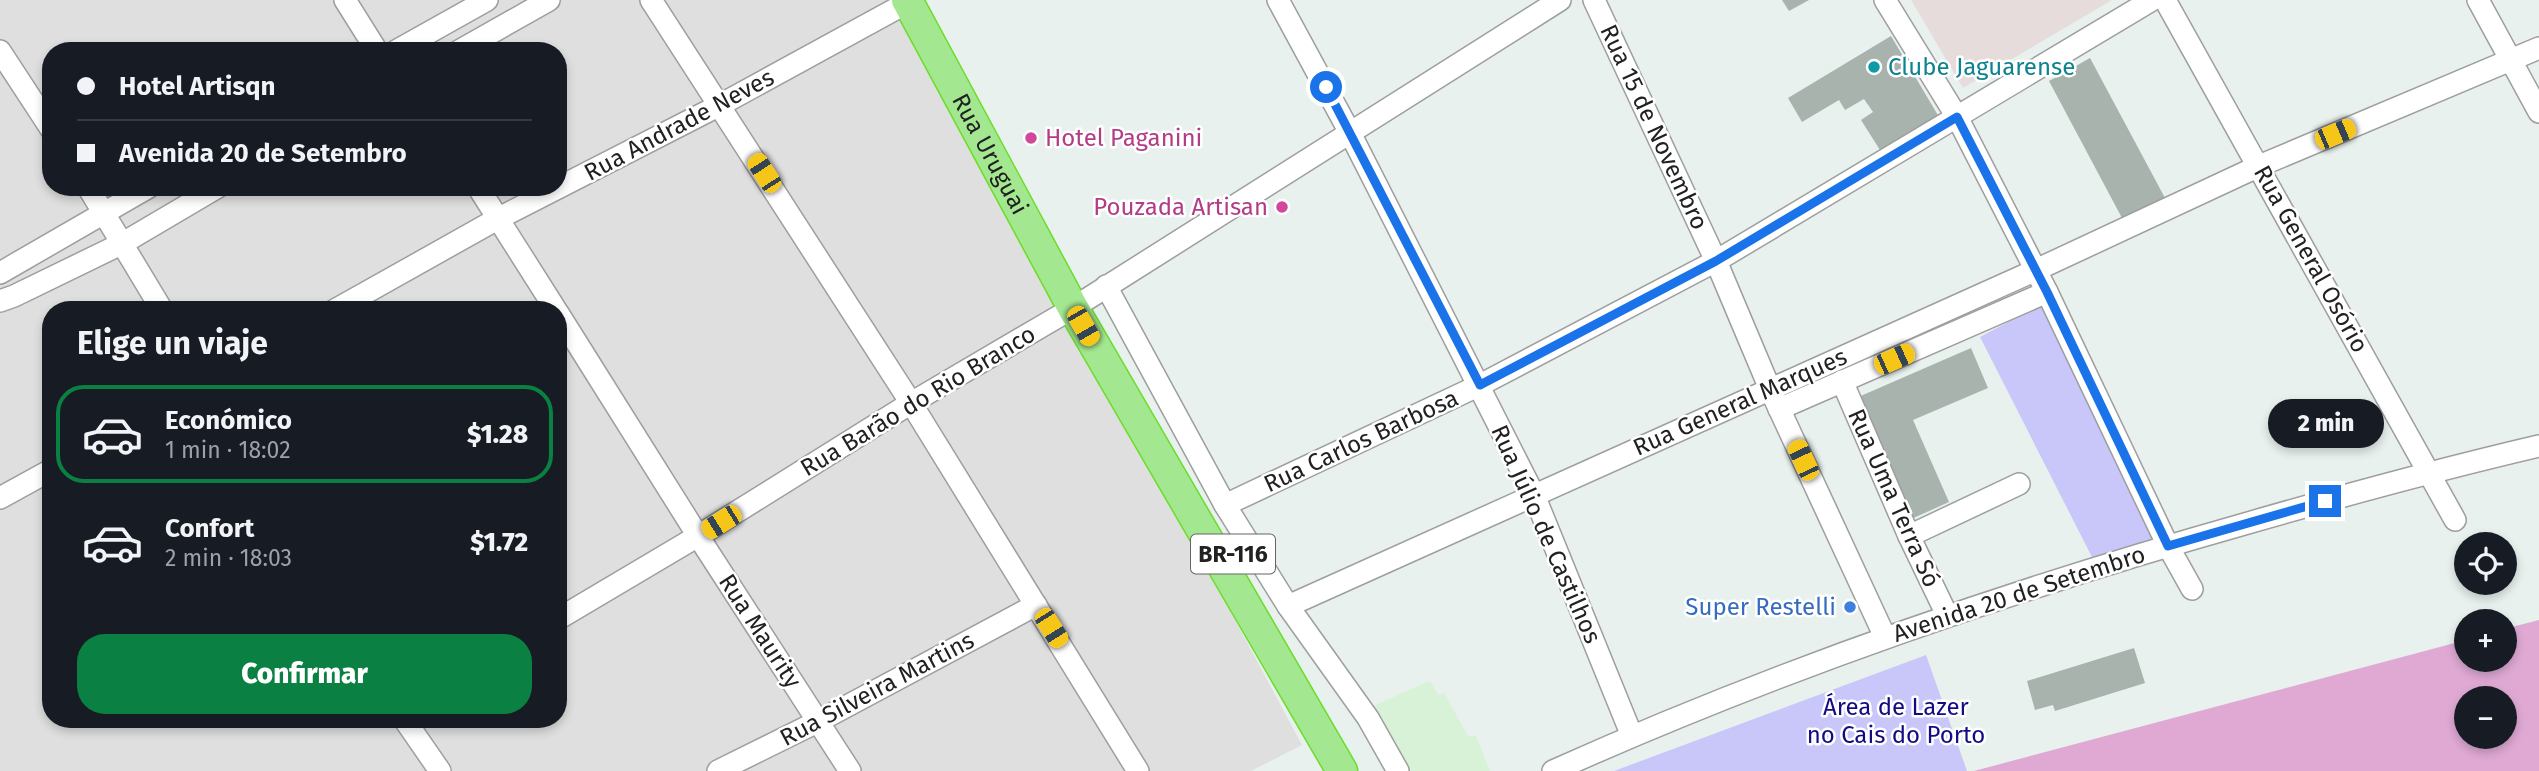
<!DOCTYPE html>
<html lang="es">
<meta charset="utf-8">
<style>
body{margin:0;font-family:"Fira Sans",sans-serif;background:#242831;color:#f1f3f6;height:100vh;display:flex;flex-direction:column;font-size:26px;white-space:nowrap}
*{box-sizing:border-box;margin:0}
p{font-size:23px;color:#9ea1a6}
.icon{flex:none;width:38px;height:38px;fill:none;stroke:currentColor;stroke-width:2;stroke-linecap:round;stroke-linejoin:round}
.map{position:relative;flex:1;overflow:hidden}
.side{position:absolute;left:42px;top:301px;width:525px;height:427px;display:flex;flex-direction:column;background:#171b24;border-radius:28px;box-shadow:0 4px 10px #0003}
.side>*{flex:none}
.hud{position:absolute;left:42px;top:42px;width:525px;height:154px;border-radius:28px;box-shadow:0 4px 10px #0003;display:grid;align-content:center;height:154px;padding:0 35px;background:#171b24}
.controls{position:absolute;left:2454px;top:532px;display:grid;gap:14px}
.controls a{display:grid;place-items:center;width:63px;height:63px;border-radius:50%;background:#171b24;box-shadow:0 4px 10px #0003;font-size:35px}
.end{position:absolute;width:32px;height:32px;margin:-16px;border:9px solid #1a73e8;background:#fff;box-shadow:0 0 0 4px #fff}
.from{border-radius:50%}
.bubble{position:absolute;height:49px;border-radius:24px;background:#171b24;box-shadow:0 4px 10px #0003;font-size:23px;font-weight:800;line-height:49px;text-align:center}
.car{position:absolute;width:21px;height:42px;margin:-21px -10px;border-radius:9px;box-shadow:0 0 5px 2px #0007;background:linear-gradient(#f5c518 24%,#345 0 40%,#f5c518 0 76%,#345 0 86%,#f5c518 0)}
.hud b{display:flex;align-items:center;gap:24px;height:66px;font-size:26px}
.hud b+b{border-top:2px solid #363941}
.hud i{width:18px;height:18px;background:#f1f3f6}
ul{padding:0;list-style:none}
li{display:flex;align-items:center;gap:21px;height:98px;margin:0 14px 10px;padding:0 21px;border:4px solid transparent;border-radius:28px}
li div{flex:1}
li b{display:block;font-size:26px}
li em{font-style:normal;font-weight:800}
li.active{border-color:#0b8043}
li>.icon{width:63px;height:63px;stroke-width:1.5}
h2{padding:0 35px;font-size:32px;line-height:84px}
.cta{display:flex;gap:14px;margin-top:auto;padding:14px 35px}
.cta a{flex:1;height:80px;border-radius:28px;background:#0b8043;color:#fff;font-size:28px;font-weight:800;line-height:80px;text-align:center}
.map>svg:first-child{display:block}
</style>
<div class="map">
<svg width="2539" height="771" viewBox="0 0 2539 771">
<rect width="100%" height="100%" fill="#e8f1ee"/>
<!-- residential -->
<path fill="#dedfde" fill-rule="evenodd" d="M0 0H903L1302 745 1251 771H0ZM51 51H558V187H51ZM51 310H558V719H51Z"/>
<!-- commercial -->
<path fill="#d8f2d8" d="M1430 681 1438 695 1444 693 1468 736H1476L1490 771H1409L1373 706Z"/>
<!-- park -->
<g fill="#c9c6fa">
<path d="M2046 302 2162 541 2094 561 1980 337Z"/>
<path d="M1926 655 1967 771H1614Z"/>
</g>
<!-- plaza -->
<path fill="#e7dcdc" d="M1911 0H2112L1963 88Z"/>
<!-- water -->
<path fill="#dfa9d4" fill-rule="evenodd" d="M2539 620V771H1974L2466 640V660H2504V629ZM2466 698H2504V737H2466Z"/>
<!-- building -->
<g fill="#a7b3ac">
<path d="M1782 0H1809L1789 11Z"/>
<path d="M1891 36 1939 117 1880 150 1861 120 1873 112 1864 99 1845 110 1839 100 1802 122 1788 98Z"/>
<path d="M2090 58 2165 198 2122 218 2049 81Z"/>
<path d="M1971 348 1988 388 1913 420 1949 502 1909 520 1856 398Z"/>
<path d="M2134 648 2145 683 2055 711 2053 705 2035 710 2027 681Z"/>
</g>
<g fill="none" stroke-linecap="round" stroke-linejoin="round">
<!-- minor casing -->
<g stroke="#9e9e9e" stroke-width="24">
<g id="minor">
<path d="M345 0 377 51"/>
<path d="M651 0 911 403 1138 771"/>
<path d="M1278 0 1349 131 1534 495 1632 736"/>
<path d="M1594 0 1716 261 1770 389 1885 637"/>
<path d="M1885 0 1957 117 2047 292 2168 546 2192 589"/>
<path d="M2165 0 2455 520"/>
<path d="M2478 0 2539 112"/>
<path d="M0 51 51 129"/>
<path d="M396 51 487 0"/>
<path d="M459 51 549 0"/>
<path d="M88 187 162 310"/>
<path d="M478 187 556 310"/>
<path d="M0 273 149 187"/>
<path d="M1106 286 1225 505 1288 606 1368 718 1398 771"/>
<path d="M0 301 14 296 123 243 218 187"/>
<path d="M335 310 499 218 720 105 912 0"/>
<path d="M558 313 698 536 850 771"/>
<path d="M1842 381 1909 536 1947 615"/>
<path d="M1779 409 2047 292"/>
<path d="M0 498 51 470"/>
<path d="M1225 505 1480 385 1716 261 2152 0"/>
<path d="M1909 536 2019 484"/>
<path d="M1288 606 2036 270 2259 166 2539 48"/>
<path d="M558 619 698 536 911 403 1073 308 1560 0"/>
<path d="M404 719 440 771"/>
<path d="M718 771 819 721 1036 605"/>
<path d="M1553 771C1778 670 2011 590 2248 523 2345 495 2441 469 2539 446"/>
</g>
</g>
<!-- highway casing -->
<g stroke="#6bdd28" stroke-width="33">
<g id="highway">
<path id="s1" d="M907 0 1073 308 1342 771"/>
</g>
</g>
<!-- minor -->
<use href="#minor" stroke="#fff" stroke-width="21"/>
<!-- highway -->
<use href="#highway" stroke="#a3e890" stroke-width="30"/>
</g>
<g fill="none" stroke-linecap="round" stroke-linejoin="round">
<!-- route -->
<path stroke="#1a73e8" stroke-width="9" d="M1326 87 1480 385 1716 261 1957 117 2047 292 2168 546 2325 501"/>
</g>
<!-- markers -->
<circle fill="#0f9aa8" stroke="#fff" stroke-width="2.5" cx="1874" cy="67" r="7"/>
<g fill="#d1479c" stroke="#fff" stroke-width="2.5">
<circle cx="1031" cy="138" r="7"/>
<circle cx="1282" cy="207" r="7"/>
</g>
<circle fill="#3f7fe0" stroke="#fff" stroke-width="2.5" cx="1850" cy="607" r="7"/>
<g text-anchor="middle" stroke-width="5" stroke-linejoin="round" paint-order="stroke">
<!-- shield labels -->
<rect fill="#fff" stroke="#646464" stroke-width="2" x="1191" y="534.5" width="84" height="39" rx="5"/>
<g font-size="23" font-weight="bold" fill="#212121">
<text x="1233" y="562">BR-116</text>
</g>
<!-- culture labels -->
<g font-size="24" fill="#0d838f" stroke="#fff" text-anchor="start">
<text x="1888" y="75">Clube Jaguarense</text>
</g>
<!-- street labels -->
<g font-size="24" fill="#212121" stroke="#fff">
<text transform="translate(679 125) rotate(-28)" y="8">Rua Andrade Neves</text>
<text transform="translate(1654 127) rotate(65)" y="8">Rua 15 de Novembro</text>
<text dy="8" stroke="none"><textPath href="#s1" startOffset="175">Rua Uruguai</textPath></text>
<text transform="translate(2311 259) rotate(61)" y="8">Rua General Osório</text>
<text transform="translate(918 401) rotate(-31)" y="8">Rua Barão do Rio Branco</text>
<text transform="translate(1740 402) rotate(-24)" y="8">Rua General Marques</text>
<text transform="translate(1361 441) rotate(-25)" y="8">Rua Carlos Barbosa</text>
<text transform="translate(1894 498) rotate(66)" y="8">Rua Uma Terra Só</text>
<text transform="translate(1546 534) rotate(66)" y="8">Rua Júlio de Castilhos</text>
<text transform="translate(2019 594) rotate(-18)" y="8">Avenida 20 de Setembro</text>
<text transform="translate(760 631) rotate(57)" y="8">Rua Maurity</text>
<text transform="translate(877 689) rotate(-28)" y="8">Rua Silveira Martins</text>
</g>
<!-- hotel labels -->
<g font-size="24" fill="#b23c85" stroke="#fff" text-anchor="start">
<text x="1045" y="146">Hotel Paganini</text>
<text x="1268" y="215" text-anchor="end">Pouzada Artisan</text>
</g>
<!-- shop labels -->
<g font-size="24" fill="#366cbe" stroke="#fff" text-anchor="end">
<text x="1836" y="615">Super Restelli</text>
</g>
<!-- park labels -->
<g font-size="24" fill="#120b83" stroke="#fff">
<text x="1896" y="715">Área de Lazer<tspan x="1896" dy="28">no Cais do Porto</tspan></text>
</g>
</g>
</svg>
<div class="controls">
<a><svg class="icon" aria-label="locate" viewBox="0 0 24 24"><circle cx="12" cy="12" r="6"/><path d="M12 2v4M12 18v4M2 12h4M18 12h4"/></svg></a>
<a>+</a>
<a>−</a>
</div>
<i class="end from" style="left:1326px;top:87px"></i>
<i class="end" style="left:2325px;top:501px"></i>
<div class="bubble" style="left:2268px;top:399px;width:116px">2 min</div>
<i class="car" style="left:2335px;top:134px;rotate:67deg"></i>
<i class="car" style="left:764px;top:173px;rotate:327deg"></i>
<i class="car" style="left:1083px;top:326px;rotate:150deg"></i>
<i class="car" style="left:1894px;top:359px;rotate:66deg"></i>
<i class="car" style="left:1803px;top:460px;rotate:335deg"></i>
<i class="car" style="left:721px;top:522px;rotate:238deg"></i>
<i class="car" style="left:1051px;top:628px;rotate:148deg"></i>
<div class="hud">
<b><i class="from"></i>Hotel Artisqn</b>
<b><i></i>Avenida 20 de Setembro</b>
</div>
<section class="side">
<h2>Elige un viaje</h2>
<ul>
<li class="active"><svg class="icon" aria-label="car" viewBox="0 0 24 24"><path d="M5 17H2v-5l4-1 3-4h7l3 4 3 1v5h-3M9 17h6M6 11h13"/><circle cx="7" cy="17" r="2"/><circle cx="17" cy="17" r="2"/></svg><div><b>Económico</b><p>1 min · 18:02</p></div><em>$1.28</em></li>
<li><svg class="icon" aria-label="car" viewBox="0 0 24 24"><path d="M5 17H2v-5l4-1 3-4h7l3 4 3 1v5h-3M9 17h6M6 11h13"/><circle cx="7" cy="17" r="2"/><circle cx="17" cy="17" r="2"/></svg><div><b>Confort</b><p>2 min · 18:03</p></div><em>$1.72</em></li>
</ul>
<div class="cta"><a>Confirmar</a></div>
</section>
</div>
